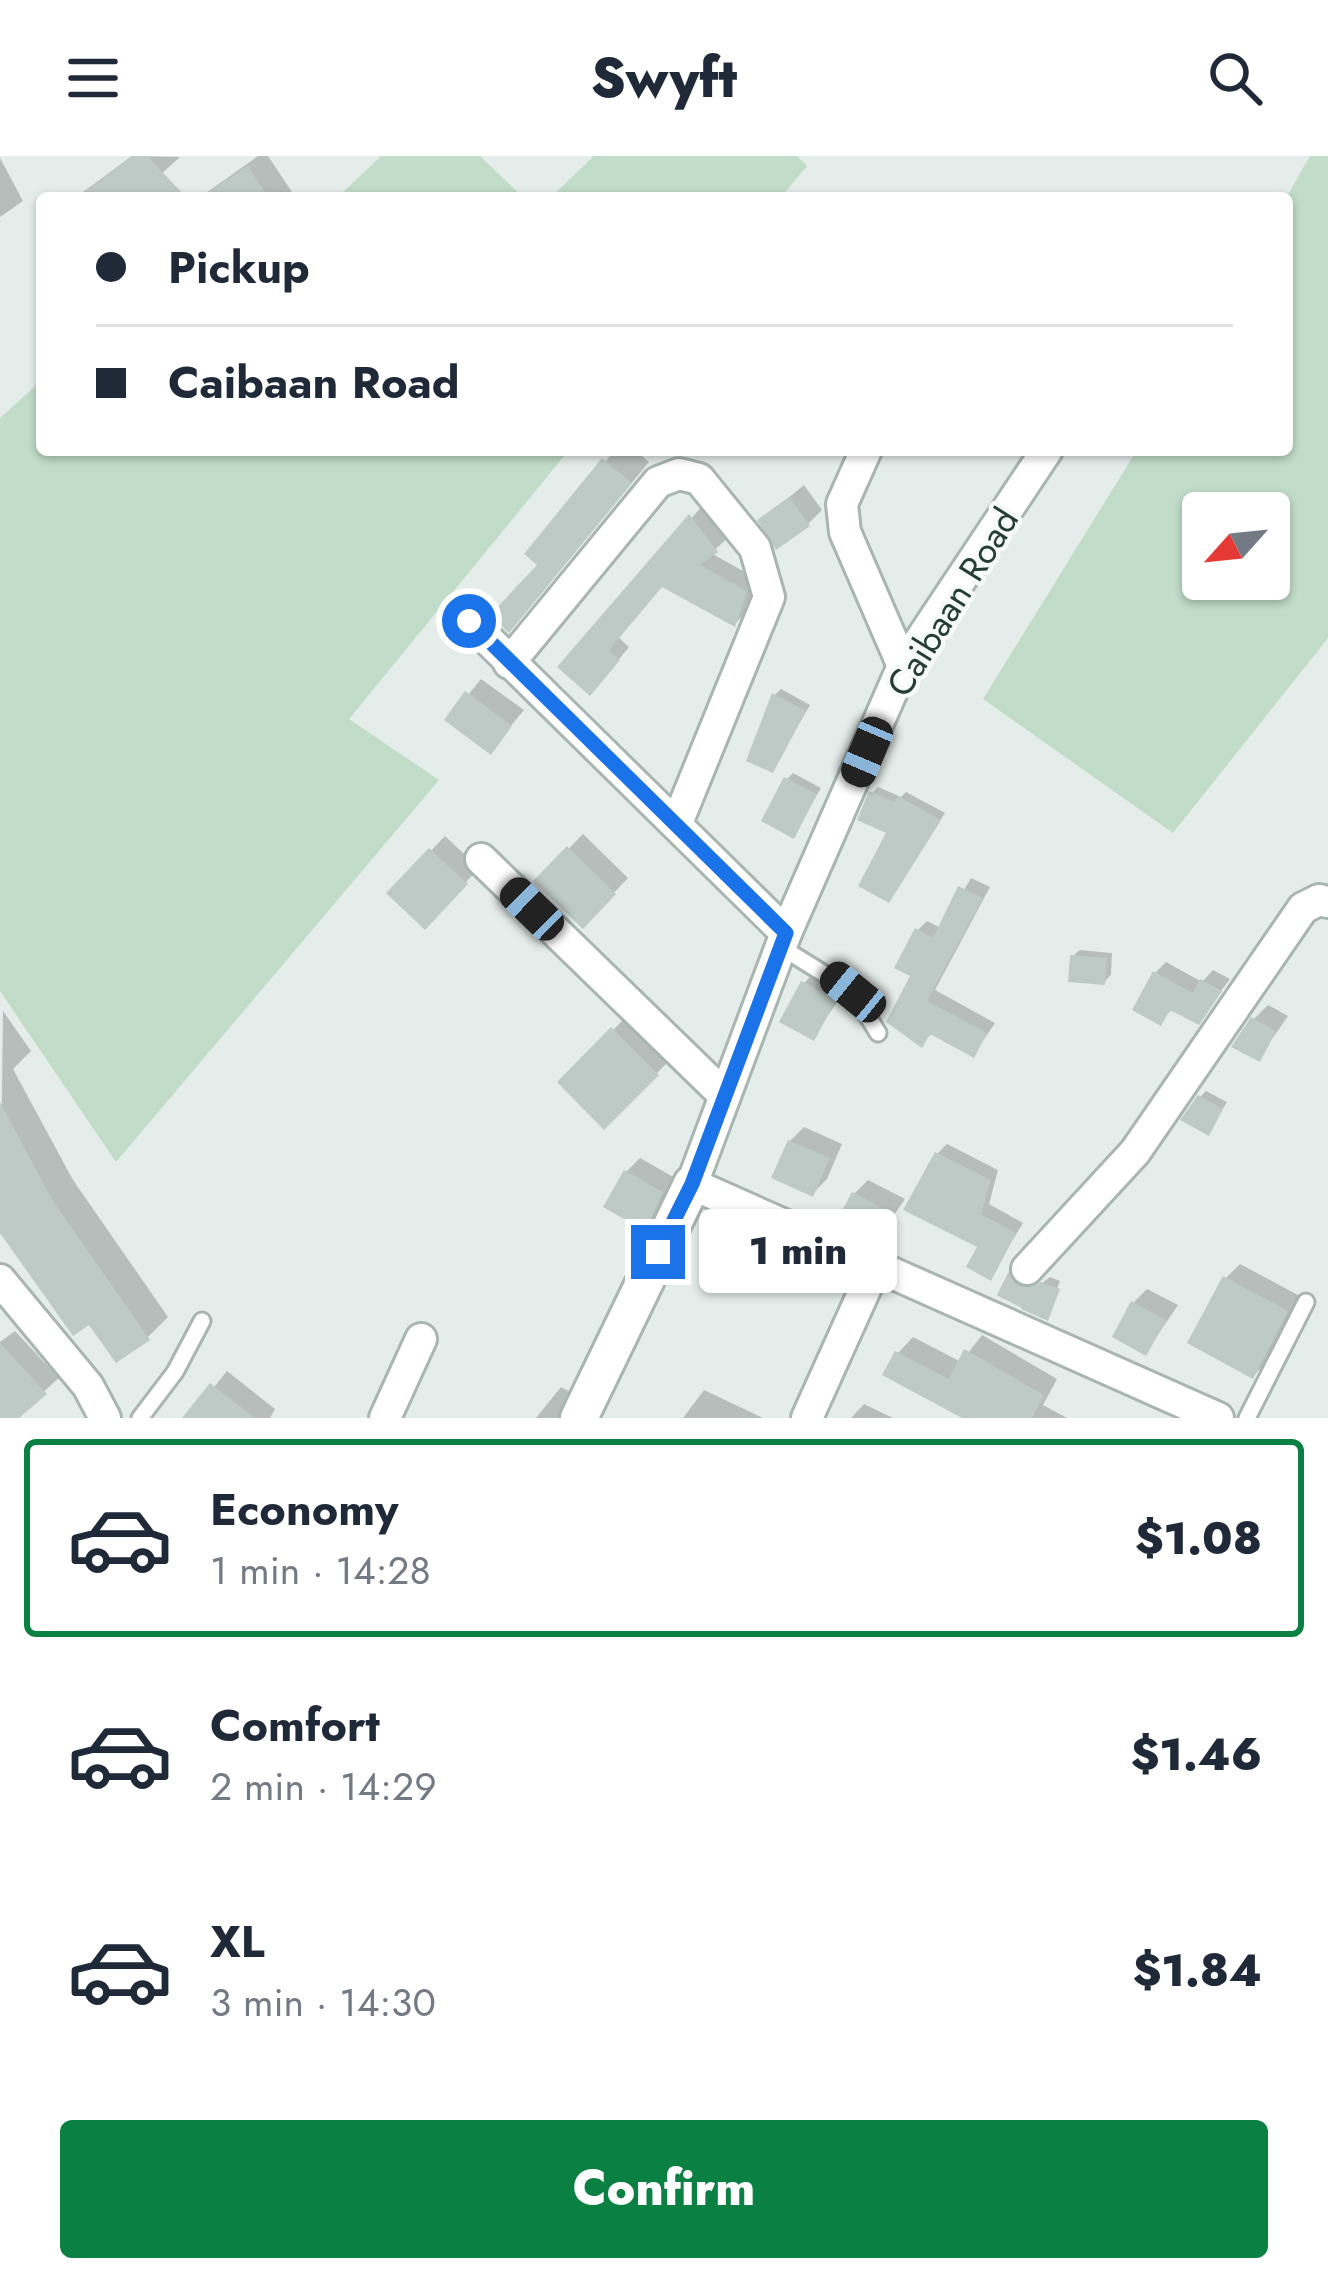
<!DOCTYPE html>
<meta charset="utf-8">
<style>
body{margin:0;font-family:Jost,sans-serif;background:#f2f2f3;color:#1f2937;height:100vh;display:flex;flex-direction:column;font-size:45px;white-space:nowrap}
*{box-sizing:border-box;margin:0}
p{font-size:39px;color:#747a83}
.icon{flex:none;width:66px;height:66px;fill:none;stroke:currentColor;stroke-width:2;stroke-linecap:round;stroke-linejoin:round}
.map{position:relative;height:1262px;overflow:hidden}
.drawer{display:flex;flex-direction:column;background:#fff;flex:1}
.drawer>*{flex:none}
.guide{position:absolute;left:36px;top:36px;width:1257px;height:264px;border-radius:12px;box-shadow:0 3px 9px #0004;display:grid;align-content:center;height:264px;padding:0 60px;background:#fff}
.needle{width:78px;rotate:243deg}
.buttons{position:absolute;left:1182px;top:336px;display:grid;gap:24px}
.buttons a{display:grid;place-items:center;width:108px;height:108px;border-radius:12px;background:#fff;box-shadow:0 3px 9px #0004;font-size:60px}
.end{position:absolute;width:54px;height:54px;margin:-27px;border:15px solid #1a73e8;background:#fff;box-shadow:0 0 0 6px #fff}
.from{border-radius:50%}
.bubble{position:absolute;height:84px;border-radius:12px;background:#fff;box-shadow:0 3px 9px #0004;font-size:39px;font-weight:800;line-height:84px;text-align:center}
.car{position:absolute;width:36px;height:72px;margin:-36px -18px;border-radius:15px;box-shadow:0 0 9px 3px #0007;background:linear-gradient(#222 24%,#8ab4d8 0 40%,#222 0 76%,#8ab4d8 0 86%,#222 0)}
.guide b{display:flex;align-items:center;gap:42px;height:114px;font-size:45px}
.guide b+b{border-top:3px solid #e0e1e3}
.guide i{width:30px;height:30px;background:#1f2937}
ul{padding:21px 0 0;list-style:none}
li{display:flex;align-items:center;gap:36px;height:198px;margin:0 24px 18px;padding:0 36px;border:6px solid transparent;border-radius:12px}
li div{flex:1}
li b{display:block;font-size:45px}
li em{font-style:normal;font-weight:800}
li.selected{border-color:#0b8043}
li>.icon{width:108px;height:108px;stroke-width:1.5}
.primary-button{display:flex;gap:24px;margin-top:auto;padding:24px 60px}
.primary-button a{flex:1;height:138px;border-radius:12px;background:#0b8043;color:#fff;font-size:48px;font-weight:800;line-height:138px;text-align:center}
header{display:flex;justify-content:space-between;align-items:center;height:156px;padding:0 60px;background:#fff;font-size:54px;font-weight:800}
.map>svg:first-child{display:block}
</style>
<header><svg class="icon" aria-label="menu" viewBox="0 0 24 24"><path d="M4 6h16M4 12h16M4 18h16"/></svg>Swyft<svg class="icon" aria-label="search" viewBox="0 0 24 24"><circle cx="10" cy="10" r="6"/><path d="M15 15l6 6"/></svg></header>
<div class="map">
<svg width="1328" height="1262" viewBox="0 0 1328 1262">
<rect width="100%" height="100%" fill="#e5edea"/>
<!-- green -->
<g fill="#c1dcc8" fill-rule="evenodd">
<path d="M381 0H480L524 42H337Z"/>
<path d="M594 0H797L807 10 780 42H550Z"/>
<path d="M1310 0H1328V482L1173 677 983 543 1137 294H1287L1286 42ZM1269 357V423H1203V357Z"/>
<path d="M42 224V294H569L349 563 439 624 116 1006 0 835V262Z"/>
</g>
<!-- shadow -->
<g fill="#0003">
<path d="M132 0 180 1 135 42H75Z"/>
<path d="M258 0H268L296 42H199Z"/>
<path d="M0 2 23 45 0 61Z"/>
<path d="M615 294H635L649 306 528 453 541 409 528 398Z"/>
<path d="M804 329 822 354 808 368 761 364Z"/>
<path d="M703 349 728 382 711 397 757 423 746 456 735 468 663 428 618 481 629 491 602 524 561 511Z"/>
<path d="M481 523 524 554 490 595 448 564Z"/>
<path d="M781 533 810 549 773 613 775 539Z"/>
<path d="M793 617 821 632 794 679 787 623Z"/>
<path d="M878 631 901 641 906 636 945 657 894 737 890 676 872 637Z"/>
<path d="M583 678 628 722 583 769 537 725Z"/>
<path d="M445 680 479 712 425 770 391 737Z"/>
<path d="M971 722 990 731 935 834 995 867 974 898 931 878 922 888 914 819 918 774 927 765 941 772Z"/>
<path d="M1080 794 1112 797 1111 819 1104 826 1073 800Z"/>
<path d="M1166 806 1202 826 1213 814 1230 823 1198 865 1173 852 1160 866 1155 817Z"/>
<path d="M818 813 848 829 814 881 804 827Z"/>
<path d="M1268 849 1288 860 1259 902 1254 863Z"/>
<path d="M3 855 31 895 13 913 73 1024 168 1161 148 1181 90 1165 0 1077Z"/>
<path d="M627 860 671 903 604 970 561 926Z"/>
<path d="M1206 935 1227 946 1208 976 1200 941Z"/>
<path d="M804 971 842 988 827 1023 813 1037 790 985Z"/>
<path d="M947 988 998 1014 989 1048 1023 1067 990 1121 937 998Z"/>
<path d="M640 1002 675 1022 658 1057 644 1071 626 1016Z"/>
<path d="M868 1024 905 1043 876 1085 854 1038Z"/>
<path d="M1240 1108 1300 1140 1267 1206 1253 1220 1226 1122Z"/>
<path d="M1050 1121 1060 1125 1047 1161 1033 1134Z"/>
<path d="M1147 1133 1178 1149 1146 1196 1133 1147Z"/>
<path d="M15 1175 59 1222 14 1262H0V1186Z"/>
<path d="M982 1179 1057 1223 1043 1249 1067 1262H968L898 1197 913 1181 961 1206Z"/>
<path d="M227 1215 275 1253 270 1262H189Z"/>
<path d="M561 1231 572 1237 573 1262H536Z"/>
<path d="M704 1234 763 1262H683Z"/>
<path d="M864 1248 893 1262H851Z"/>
</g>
<!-- building -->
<g fill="#becac6">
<path d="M133 0H147L187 42H77Z"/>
<path d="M248 10 269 42H199Z"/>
<path d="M602 302 632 327 509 477 490 459 537 409 524 398Z"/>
<path d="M789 341 810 370 776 394 757 364Z"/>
<path d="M689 358 718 396 700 409 747 435 735 471 662 431 609 494 620 504 590 540 557 511Z"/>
<path d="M465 535 512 570 491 599 444 564Z"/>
<path d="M772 537 806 555 773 617 746 605Z"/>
<path d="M784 621 817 638 794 683 761 665Z"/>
<path d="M869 635 894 646 898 640 941 664 889 747 858 730 886 677 857 664Z"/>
<path d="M567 690 616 738 583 773 533 725Z"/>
<path d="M429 692 468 728 425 774 386 737Z"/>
<path d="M958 730 983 742 927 845 987 877 974 902 930 878 922 892 886 866 910 820 894 812 915 772 933 782Z"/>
<path d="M1070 799 1107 802 1105 829 1068 826Z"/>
<path d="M1153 815 1193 837 1200 823 1222 835 1199 869 1170 854 1161 870 1132 854Z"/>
<path d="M801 825 836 844 814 885 779 866Z"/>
<path d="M1251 861 1276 875 1260 906 1231 891Z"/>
<path d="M611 871 659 919 604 974 557 926Z"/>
<path d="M1198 939 1223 953 1209 980 1180 964Z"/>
<path d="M0 946 53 1045 150 1184 116 1207 89 1169 73 1180 0 1077Z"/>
<path d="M788 984 830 1002 813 1041 771 1022Z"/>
<path d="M935 996 991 1024 981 1058 1016 1077 991 1125 966 1111 977 1091 903 1054Z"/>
<path d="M624 1014 663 1036 645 1075 603 1051Z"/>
<path d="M852 1036 893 1058 877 1089 835 1068Z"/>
<path d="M1223 1120 1288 1155 1253 1223 1187 1187Z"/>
<path d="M1041 1126 1060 1133 1048 1165 1021 1153 1030 1132Z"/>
<path d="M1131 1145 1166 1164 1146 1200 1112 1181Z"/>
<path d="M0 1187 47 1238 19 1262H0Z"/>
<path d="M964 1193 1044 1239 1032 1262H962L882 1219 895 1195 949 1223Z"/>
<path d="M210 1227 255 1262H182Z"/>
</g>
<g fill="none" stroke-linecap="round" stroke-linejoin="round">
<!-- minor-tunnel -->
<path stroke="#bfcac6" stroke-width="30" stroke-dasharray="30 15" stroke-linecap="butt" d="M1010 1146 1027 1113"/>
<!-- service casing -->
<g stroke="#a8b5b1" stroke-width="21">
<g id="service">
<path d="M781 791 853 836 878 877"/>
<path d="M140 1262 175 1216 202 1165"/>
<path d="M1247 1262 1306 1146"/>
</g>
</g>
<!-- minor casing -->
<g stroke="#a8b5b1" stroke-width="36">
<g id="minor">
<path d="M866 294 842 348 845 376 903 510"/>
<path d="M1047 294 903 510 786 777 692 1028 1218 1262"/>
<path d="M469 465 786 777"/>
<path d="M509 507 658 326 679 318 699 323 755 392 769 441 677 667"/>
<path d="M481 703 725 940"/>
<path d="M1027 1113 1135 996 1303 752 1319 744 1328 746"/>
<path d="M0 1124 88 1230 105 1262"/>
<path d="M385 1262 421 1183"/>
<path d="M807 1262 876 1109"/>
</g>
</g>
<!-- tertiary casing -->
<g stroke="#a8b5b1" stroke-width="42">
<path id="tertiary" d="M579 1262 692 1028"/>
</g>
<!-- service -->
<use href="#service" stroke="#fff" stroke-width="15"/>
<!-- minor -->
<use href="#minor" stroke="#fff" stroke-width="30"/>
<!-- tertiary -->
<use href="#tertiary" stroke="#fff" stroke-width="36"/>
</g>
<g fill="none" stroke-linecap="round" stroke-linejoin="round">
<!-- route -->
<path stroke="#1a73e8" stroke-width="15" d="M469 465 786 777 692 1028 658 1096"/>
</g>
<g text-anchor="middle" stroke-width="9" stroke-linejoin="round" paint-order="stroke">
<!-- street labels -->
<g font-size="36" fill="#263d37" stroke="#f6faf8">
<text transform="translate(952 446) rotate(-58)" y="13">Caibaan Road</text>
</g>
</g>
</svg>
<div class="buttons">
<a><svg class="needle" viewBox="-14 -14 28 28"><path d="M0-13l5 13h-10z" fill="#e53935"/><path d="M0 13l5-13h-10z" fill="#747a83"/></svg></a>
</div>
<i class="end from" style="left:469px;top:465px"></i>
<i class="end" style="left:658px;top:1096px"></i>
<div class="bubble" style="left:699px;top:1053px;width:198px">1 min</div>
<i class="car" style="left:867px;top:596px;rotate:203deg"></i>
<i class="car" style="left:532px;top:753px;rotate:314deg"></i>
<i class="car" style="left:853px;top:836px;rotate:309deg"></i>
<div class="guide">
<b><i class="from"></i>Pickup</b>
<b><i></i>Caibaan Road</b>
</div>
</div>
<section class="drawer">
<ul>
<li class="selected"><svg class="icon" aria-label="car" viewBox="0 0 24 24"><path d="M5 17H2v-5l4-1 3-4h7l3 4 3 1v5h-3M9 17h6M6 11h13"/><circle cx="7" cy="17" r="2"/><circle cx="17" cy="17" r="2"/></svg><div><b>Economy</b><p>1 min · 14:28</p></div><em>$1.08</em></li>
<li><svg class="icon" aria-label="car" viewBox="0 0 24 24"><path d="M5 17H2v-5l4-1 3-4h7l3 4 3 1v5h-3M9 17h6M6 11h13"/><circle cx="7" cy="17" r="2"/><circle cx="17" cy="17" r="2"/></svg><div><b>Comfort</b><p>2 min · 14:29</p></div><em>$1.46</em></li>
<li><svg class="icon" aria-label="car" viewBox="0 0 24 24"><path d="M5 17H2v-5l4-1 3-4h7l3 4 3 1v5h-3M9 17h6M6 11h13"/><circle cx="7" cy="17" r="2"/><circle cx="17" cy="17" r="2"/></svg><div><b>XL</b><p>3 min · 14:30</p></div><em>$1.84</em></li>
</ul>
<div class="primary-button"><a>Confirm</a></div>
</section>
